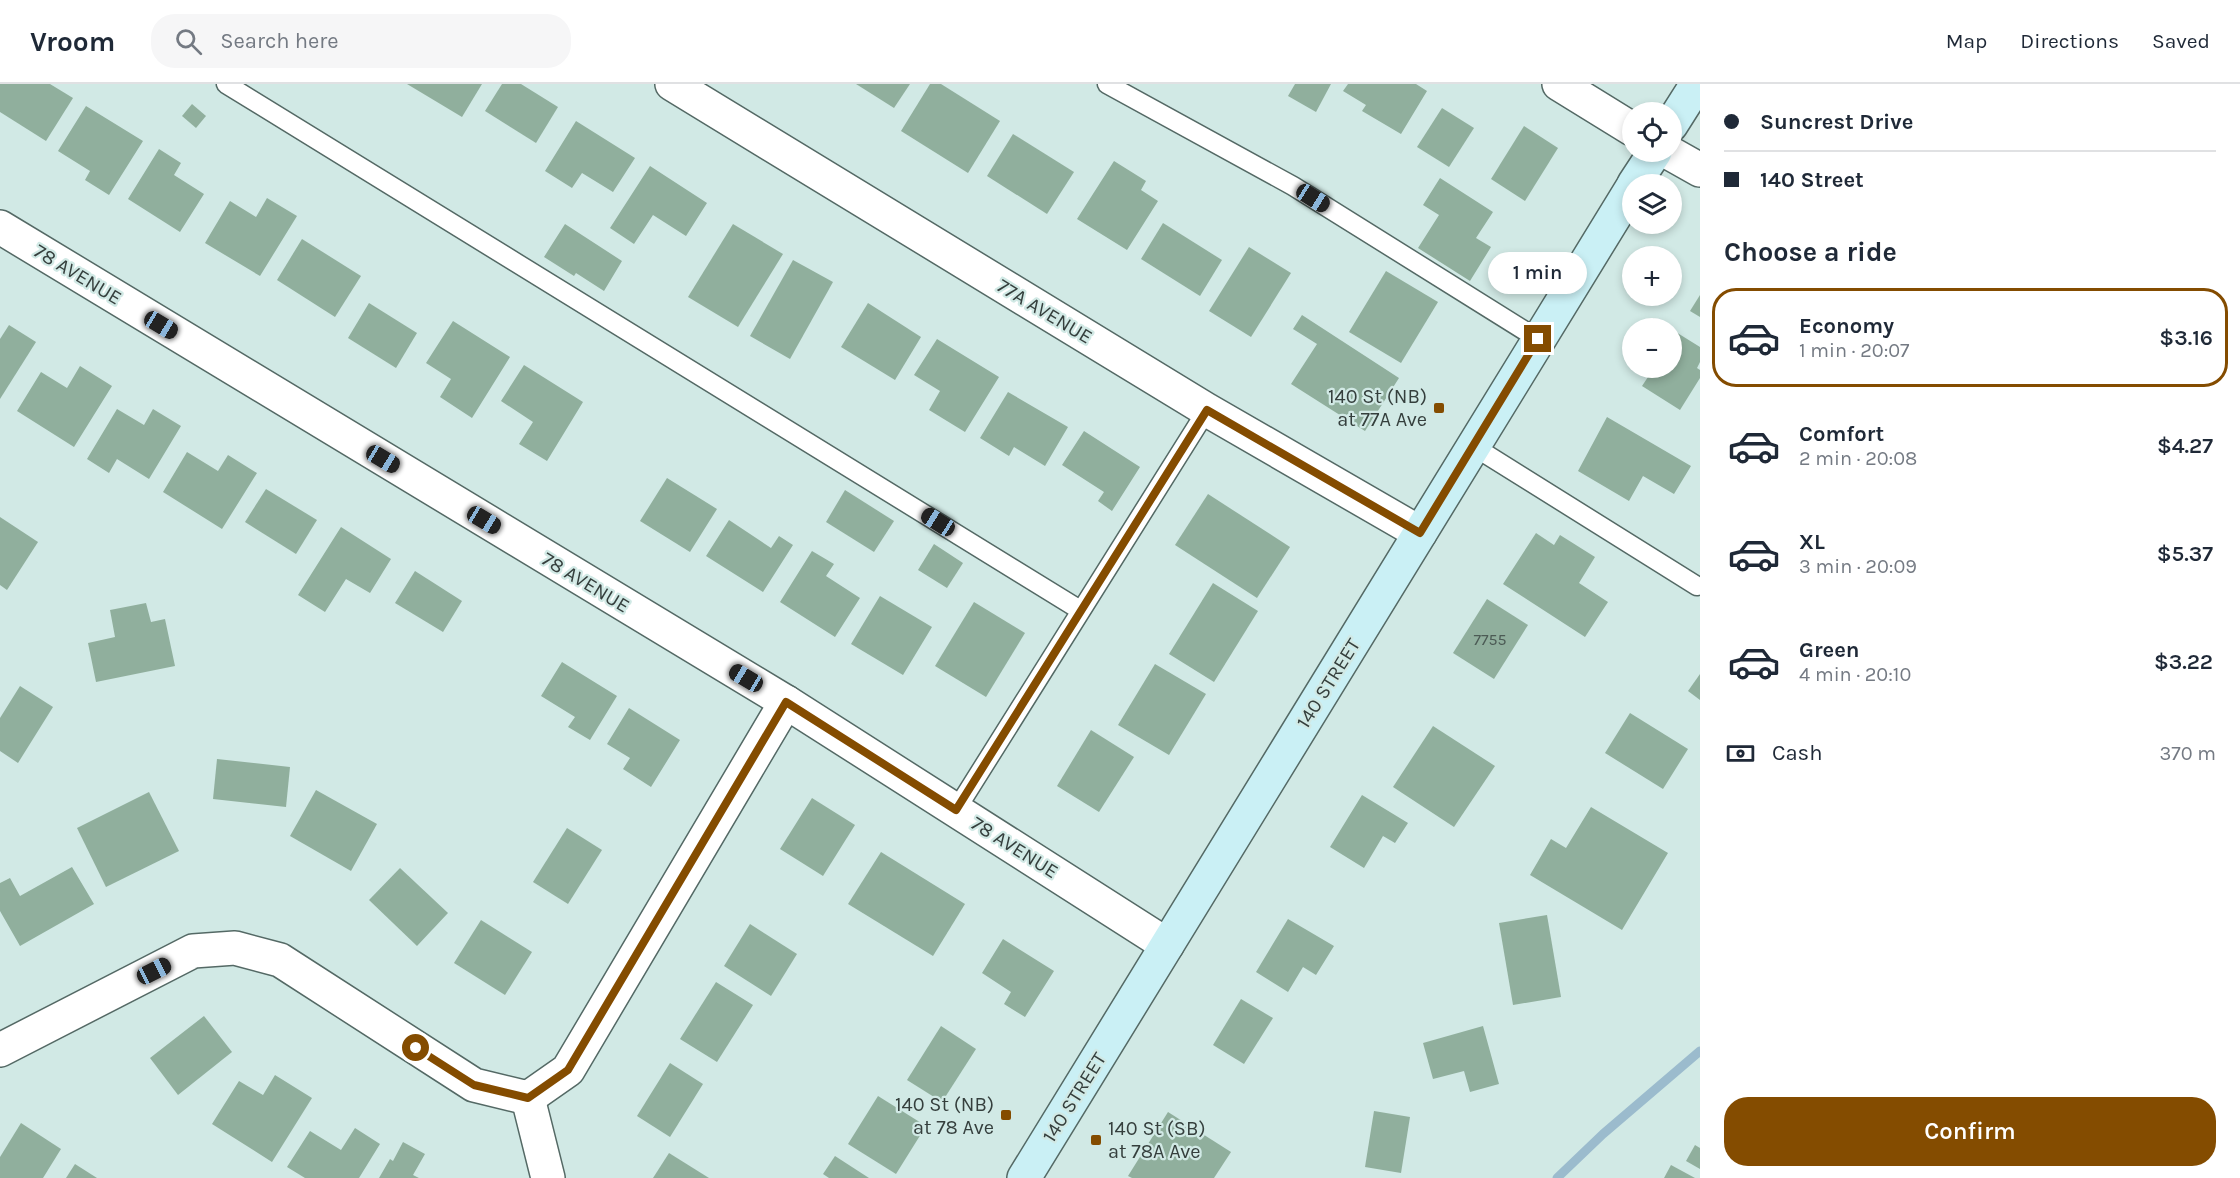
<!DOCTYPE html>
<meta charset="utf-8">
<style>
body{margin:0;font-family:Karla,sans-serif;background:#f6f6f7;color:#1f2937;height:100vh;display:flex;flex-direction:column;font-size:22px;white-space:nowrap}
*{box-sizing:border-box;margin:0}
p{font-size:20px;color:#747a83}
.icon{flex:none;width:33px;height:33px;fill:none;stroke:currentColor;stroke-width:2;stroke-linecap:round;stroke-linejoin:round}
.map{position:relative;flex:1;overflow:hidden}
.sheet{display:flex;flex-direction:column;background:#fff;width:540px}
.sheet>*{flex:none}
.top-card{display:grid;align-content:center;height:132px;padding:0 24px;background:#fff}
.tools{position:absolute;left:1622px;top:18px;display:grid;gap:12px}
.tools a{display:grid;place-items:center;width:60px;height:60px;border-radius:50%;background:#fff;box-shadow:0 3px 9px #0003;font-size:30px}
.end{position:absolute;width:27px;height:27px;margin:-14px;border:8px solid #844c00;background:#fff;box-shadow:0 0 0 3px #fff}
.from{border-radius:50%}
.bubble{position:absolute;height:42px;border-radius:21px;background:#fff;box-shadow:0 3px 9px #0003;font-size:20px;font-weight:600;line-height:42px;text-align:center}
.car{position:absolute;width:18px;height:36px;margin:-18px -9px;border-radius:8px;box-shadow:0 0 4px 2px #0007;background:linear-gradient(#222 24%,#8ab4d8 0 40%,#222 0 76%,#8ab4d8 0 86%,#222 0)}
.top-card b{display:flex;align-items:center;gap:21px;height:57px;font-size:22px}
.top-card b+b{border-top:2px solid #e0e1e3}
.top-card i{width:15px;height:15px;background:#1f2937}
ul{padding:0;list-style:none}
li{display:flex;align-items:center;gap:18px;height:99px;margin:0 12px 9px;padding:0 12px;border:3px solid transparent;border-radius:24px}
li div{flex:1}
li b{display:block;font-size:22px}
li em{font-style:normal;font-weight:600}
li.on{border-color:#844c00}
li>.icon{width:54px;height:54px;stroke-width:1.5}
h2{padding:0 24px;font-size:27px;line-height:72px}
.pay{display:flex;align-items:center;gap:15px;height:66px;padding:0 24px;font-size:22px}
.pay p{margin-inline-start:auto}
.action{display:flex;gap:12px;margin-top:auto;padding:12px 24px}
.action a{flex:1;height:69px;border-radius:24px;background:#844c00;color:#fff;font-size:24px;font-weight:600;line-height:69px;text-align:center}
header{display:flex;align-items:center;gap:36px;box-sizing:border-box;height:84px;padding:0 30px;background:#fff;border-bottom:2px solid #e0e1e3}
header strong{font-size:28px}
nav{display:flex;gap:33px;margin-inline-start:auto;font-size:21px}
.search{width:420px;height:54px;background:#f6f6f7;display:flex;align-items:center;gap:15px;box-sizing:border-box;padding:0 21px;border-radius:24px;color:#747a83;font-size:22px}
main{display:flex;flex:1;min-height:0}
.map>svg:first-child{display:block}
</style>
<header>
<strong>Vroom</strong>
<div class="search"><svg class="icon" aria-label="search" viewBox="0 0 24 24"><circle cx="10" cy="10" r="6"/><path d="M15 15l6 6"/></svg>Search here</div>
<nav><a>Map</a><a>Directions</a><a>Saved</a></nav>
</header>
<main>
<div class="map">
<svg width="1700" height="1094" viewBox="0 0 1700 1094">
<rect width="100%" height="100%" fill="#d1e9e5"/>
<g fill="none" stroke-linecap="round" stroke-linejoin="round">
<!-- stream -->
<path stroke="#9bbbcd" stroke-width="9" d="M1557 1094 1603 1050 1700 967"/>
</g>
<!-- building -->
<g fill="#90af9d">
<path d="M0 0H50L73 14 46 57 0 28Z"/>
<path d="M407 0H482L462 33Z"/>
<path d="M502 0H521L558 23 536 59 485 27Z"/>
<path d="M856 0H910L894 24Z"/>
<path d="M930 0H941L1000 37 968 89 901 47Z"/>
<path d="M1295 0H1331L1316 28 1288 12Z"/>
<path d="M1348 0H1416L1427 7 1401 50 1362 27 1366 21 1343 7Z"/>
<path d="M192 20 206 32 196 44 182 32Z"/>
<path d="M86 22 143 57 109 111 85 96 90 87 58 67Z"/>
<path d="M1442 24 1474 44 1449 83 1417 63Z"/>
<path d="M576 37 635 74 613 108 582 89 572 104 545 87Z"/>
<path d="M1524 42 1558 64 1525 117 1491 95Z"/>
<path d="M1013 50 1074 88 1047 130 987 92Z"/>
<path d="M159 65 181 79 174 91 204 110 180 148 128 115Z"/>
<path d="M1114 77 1146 97 1141 106 1158 117 1127 166 1077 135Z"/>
<path d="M650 82 707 119 686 152 653 131 634 160 610 144Z"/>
<path d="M1440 94 1493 128 1476 154 1491 163 1470 197 1418 164 1439 131 1423 121Z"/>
<path d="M267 114 297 132 260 192 205 159 230 117 256 133Z"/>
<path d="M1163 139 1222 176 1200 212 1141 175Z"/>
<path d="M565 140 622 177 604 207 576 189 574 192 544 173Z"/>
<path d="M733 140 783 170 738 243 688 213Z"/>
<path d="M302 155 361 192 335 233 277 196Z"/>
<path d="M1249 163 1291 189 1251 253 1209 227Z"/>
<path d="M793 176 833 198 790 275 750 252Z"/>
<path d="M1386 187 1438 218 1401 279 1349 248Z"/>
<path d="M1700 211V233L1690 227Z"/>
<path d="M369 219 417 249 396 284 348 254Z"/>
<path d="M868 219 921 253 895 296 841 263Z"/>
<path d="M1302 231 1399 294 1365 347 1291 300 1317 260 1293 245Z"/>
<path d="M1653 234 1670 244H1646Z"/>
<path d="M453 237 510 273 472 334 440 313 451 295 426 279Z"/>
<path d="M9 241 36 258 0 315V255Z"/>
<path d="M1671 245 1700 263V278L1697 284 1700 286V294L1680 326 1642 302 1654 284H1671Z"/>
<path d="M937 255 999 293 965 348 929 326 940 307 914 291Z"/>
<path d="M524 281 583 318 547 377 519 360 533 338 501 317Z"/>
<path d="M80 282 112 302 74 363 17 327 41 288 67 304Z"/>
<path d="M1008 308 1068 343 1045 382 1014 363 1009 372 980 354Z"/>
<path d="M117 325 144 341 153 325 181 342 149 395 117 375 109 389 87 375Z"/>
<path d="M1607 333 1691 382 1674 410 1643 392 1629 417 1578 387Z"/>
<path d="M1084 347 1140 383 1112 427 1098 417 1104 408 1062 381Z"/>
<path d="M187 368 218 387 228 371 257 389 222 445 163 408Z"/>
<path d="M667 394 717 425 690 468 640 437Z"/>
<path d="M266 405 317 436 296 470 245 438Z"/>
<path d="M845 406 894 437 874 468 826 438Z"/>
<path d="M1208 410 1290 463 1257 514 1175 461Z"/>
<path d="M0 433 38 458 7 506 0 501Z"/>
<path d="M729 436 771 464 779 452 793 461 763 508 706 472Z"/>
<path d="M341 443 391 475 370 509 346 495 325 528 298 511Z"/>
<path d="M1536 449 1554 461 1560 451 1595 473 1579 499 1608 518 1585 553 1503 500Z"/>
<path d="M934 460 963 479 947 504 918 486Z"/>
<path d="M812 467 834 480 826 492 860 514 835 553 780 518Z"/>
<path d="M415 487 462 517 443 548 395 519Z"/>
<path d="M1213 499 1258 527 1214 598 1169 570Z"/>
<path d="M880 512 932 543 903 591 851 560Z"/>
<path d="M1487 515 1528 541 1494 595 1453 569Z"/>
<path d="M974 518 1025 549 986 613 935 582Z"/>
<path d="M146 519 151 538 165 535 175 582 96 598 88 559 115 553 110 526Z"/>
<path d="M562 578 617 612 590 656 568 643 575 633 541 612Z"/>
<path d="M1155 580 1206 610 1169 671 1118 641Z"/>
<path d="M1700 590V616L1688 607Z"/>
<path d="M20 602 53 623 18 679 0 667V634Z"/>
<path d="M629 624 680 656 651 703 623 685 630 674 607 660Z"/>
<path d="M1630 629 1688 665 1663 705 1605 669Z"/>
<path d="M1433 642 1495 682 1454 743 1393 703Z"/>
<path d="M1091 646 1134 673 1099 728 1057 702Z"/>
<path d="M217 675 290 683 286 723 213 715Z"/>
<path d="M316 706 377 740 351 787 290 752Z"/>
<path d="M149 708 179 767 106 803 77 744Z"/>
<path d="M1362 711 1408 739 1395 759 1383 752 1364 784 1330 763Z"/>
<path d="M812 714 855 741 823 792 780 765Z"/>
<path d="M1591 723 1668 769 1622 846 1530 791 1551 755 1566 764Z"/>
<path d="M567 744 602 766 568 820 533 798Z"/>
<path d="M881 768 965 820 933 872 848 820Z"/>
<path d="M72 783 94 820 20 862 0 827V799L10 794 20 812Z"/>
<path d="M400 784 448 829 417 862 369 816Z"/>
<path d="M1547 831 1561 913 1513 921 1499 839Z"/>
<path d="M1288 835 1334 862 1316 891 1303 883 1288 908 1256 888Z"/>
<path d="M481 836 532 868 505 911 454 879Z"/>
<path d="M750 840 797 870 771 912 724 882Z"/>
<path d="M1003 855 1054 887 1025 933 1004 920 1011 908 982 889Z"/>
<path d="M716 898 753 921 717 978 680 955Z"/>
<path d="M1241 915 1273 934 1244 980 1213 961Z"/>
<path d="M204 932 232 968 178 1011 150 974Z"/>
<path d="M941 942 976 965 942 1018 907 996Z"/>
<path d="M1483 942 1499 1000 1470 1008 1464 987 1433 995 1423 959Z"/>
<path d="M670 979 703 1000 670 1053 637 1032Z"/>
<path d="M275 991 312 1014 272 1078 212 1040 239 997 263 1011Z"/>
<path d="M878 1012 926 1042 896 1090 848 1060Z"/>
<path d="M1374 1027 1410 1033 1401 1089 1365 1083Z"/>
<path d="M1168 1028 1231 1068 1214 1094H1132L1128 1092Z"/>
<path d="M21 1039 61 1065 43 1094H0V1073Z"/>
<path d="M355 1044 380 1060 359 1094H305L287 1083 310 1047 341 1066Z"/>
<path d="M403 1058 425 1070 413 1091 419 1094H379L390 1075 393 1077Z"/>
<path d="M1695 1061 1700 1064V1085L1686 1077Z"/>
<path d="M669 1069 709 1094H653Z"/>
<path d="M835 1072 869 1094H829L823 1090Z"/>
<path d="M75 1080 97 1094H66Z"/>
<path d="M1671 1081 1695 1094H1664Z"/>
</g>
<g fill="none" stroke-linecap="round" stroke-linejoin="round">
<!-- service casing -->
<g stroke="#546965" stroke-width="21">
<g id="service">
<path d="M226 0 1080 526"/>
<path d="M1107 0 1293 102 1538 255"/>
<path d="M1473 362 1697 502"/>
<path d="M956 726 1207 326"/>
</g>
</g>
<!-- minor casing -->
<g stroke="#546965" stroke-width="36">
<g id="minor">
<path d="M672 0 1207 326 1420 449"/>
<path d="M1559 0 1632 45"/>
<path d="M1668 68 1700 86"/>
<path d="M0 143 786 618 1167 861"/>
<path d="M0 966 193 867 235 864 280 876 474 1001 528 1014 568 986 786 618"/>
<path d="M528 1014 548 1094"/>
</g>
</g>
<!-- secondary casing -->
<g stroke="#546965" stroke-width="36">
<g id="secondary">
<path d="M1671 41 1697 0"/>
<path d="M1634 100 1655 68"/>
<path d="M1024 1094 1632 104"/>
</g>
</g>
<!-- service -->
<use href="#service" stroke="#fff" stroke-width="18"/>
<!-- minor -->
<use href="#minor" stroke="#fff" stroke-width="33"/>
<!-- secondary -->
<use href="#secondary" stroke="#caf0f5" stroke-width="33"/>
</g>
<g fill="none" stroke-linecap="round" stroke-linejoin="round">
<!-- route -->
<path stroke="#844c00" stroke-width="8" d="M416 964 474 1001 528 1014 568 986 786 618 956 726 1207 326 1420 449 1538 255"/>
</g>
<!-- markers -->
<g fill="#844c00" stroke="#d1e9e5" stroke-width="2">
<rect x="1433" y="318" width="12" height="12" rx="3"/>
<rect x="1000" y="1025" width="12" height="12" rx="3"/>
<rect x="1090" y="1050" width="12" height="12" rx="3"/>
</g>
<g text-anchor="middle" stroke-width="4.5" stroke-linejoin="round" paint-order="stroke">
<!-- number labels -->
<g font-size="16" fill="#4c5b55">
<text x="1490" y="561">7755</text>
</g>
<!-- street labels -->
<g font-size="20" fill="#353f3d" stroke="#d1e9e5">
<text transform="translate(78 190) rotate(31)" y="7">78 AVENUE</text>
<text transform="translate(1045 227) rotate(31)" y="7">77A AVENUE</text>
<text transform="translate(586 498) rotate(31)" y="7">78 AVENUE</text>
<text transform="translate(1328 599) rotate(-58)" y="7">140 STREET</text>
<text transform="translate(1015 763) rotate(32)" y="7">78 AVENUE</text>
<text transform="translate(1074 1013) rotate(-58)" y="7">140 STREET</text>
</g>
<!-- poi labels -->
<g font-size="20" fill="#353f3d" stroke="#d1e9e5" text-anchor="end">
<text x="1427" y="319">140 St (NB)<tspan x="1427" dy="23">at 77A Ave</tspan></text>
<text x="994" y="1027">140 St (NB)<tspan x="994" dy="23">at 78 Ave</tspan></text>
<text x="1108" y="1051" text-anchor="start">140 St (SB)<tspan x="1108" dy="23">at 78A Ave</tspan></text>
</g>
</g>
</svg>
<div class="tools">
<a><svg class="icon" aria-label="locate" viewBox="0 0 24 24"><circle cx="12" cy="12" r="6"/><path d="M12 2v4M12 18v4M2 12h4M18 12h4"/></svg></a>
<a><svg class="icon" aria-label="layers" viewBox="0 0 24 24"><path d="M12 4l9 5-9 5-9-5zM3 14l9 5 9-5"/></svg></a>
<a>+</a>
<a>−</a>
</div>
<i class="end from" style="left:416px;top:964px"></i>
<i class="end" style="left:1538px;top:255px"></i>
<div class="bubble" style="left:1488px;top:168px;width:99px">1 min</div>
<i class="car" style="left:1313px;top:114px;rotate:122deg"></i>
<i class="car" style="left:161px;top:241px;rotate:121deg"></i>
<i class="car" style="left:383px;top:375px;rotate:121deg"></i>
<i class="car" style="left:484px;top:436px;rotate:121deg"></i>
<i class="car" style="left:938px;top:438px;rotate:302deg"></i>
<i class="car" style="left:746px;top:594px;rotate:301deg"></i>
<i class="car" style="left:154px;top:887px;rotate:63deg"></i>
</div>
<section class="sheet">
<div class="top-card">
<b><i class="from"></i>Suncrest Drive</b>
<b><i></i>140 Street</b>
</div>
<h2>Choose a ride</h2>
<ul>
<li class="on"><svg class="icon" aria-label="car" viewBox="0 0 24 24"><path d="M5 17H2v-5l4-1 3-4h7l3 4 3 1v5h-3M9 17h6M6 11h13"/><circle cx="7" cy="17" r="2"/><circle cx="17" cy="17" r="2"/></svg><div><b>Economy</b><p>1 min · 20:07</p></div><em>$3.16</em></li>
<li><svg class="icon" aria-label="car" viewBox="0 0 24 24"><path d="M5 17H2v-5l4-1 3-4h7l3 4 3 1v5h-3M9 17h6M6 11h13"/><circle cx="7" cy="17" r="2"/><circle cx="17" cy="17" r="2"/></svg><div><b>Comfort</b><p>2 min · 20:08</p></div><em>$4.27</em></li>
<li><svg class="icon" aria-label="car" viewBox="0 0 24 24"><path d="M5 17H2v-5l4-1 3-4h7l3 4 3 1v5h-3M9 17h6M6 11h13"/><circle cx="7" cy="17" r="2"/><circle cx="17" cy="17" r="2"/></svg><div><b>XL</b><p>3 min · 20:09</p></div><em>$5.37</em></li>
<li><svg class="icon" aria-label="car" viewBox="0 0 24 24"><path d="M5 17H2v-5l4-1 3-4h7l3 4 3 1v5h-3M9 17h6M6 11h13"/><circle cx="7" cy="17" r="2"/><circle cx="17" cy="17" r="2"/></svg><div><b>Green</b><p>4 min · 20:10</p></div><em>$3.22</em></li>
</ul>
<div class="pay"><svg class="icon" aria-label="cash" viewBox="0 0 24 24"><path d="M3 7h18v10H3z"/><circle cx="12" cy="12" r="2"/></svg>Cash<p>370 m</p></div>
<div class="action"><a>Confirm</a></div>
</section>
</main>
